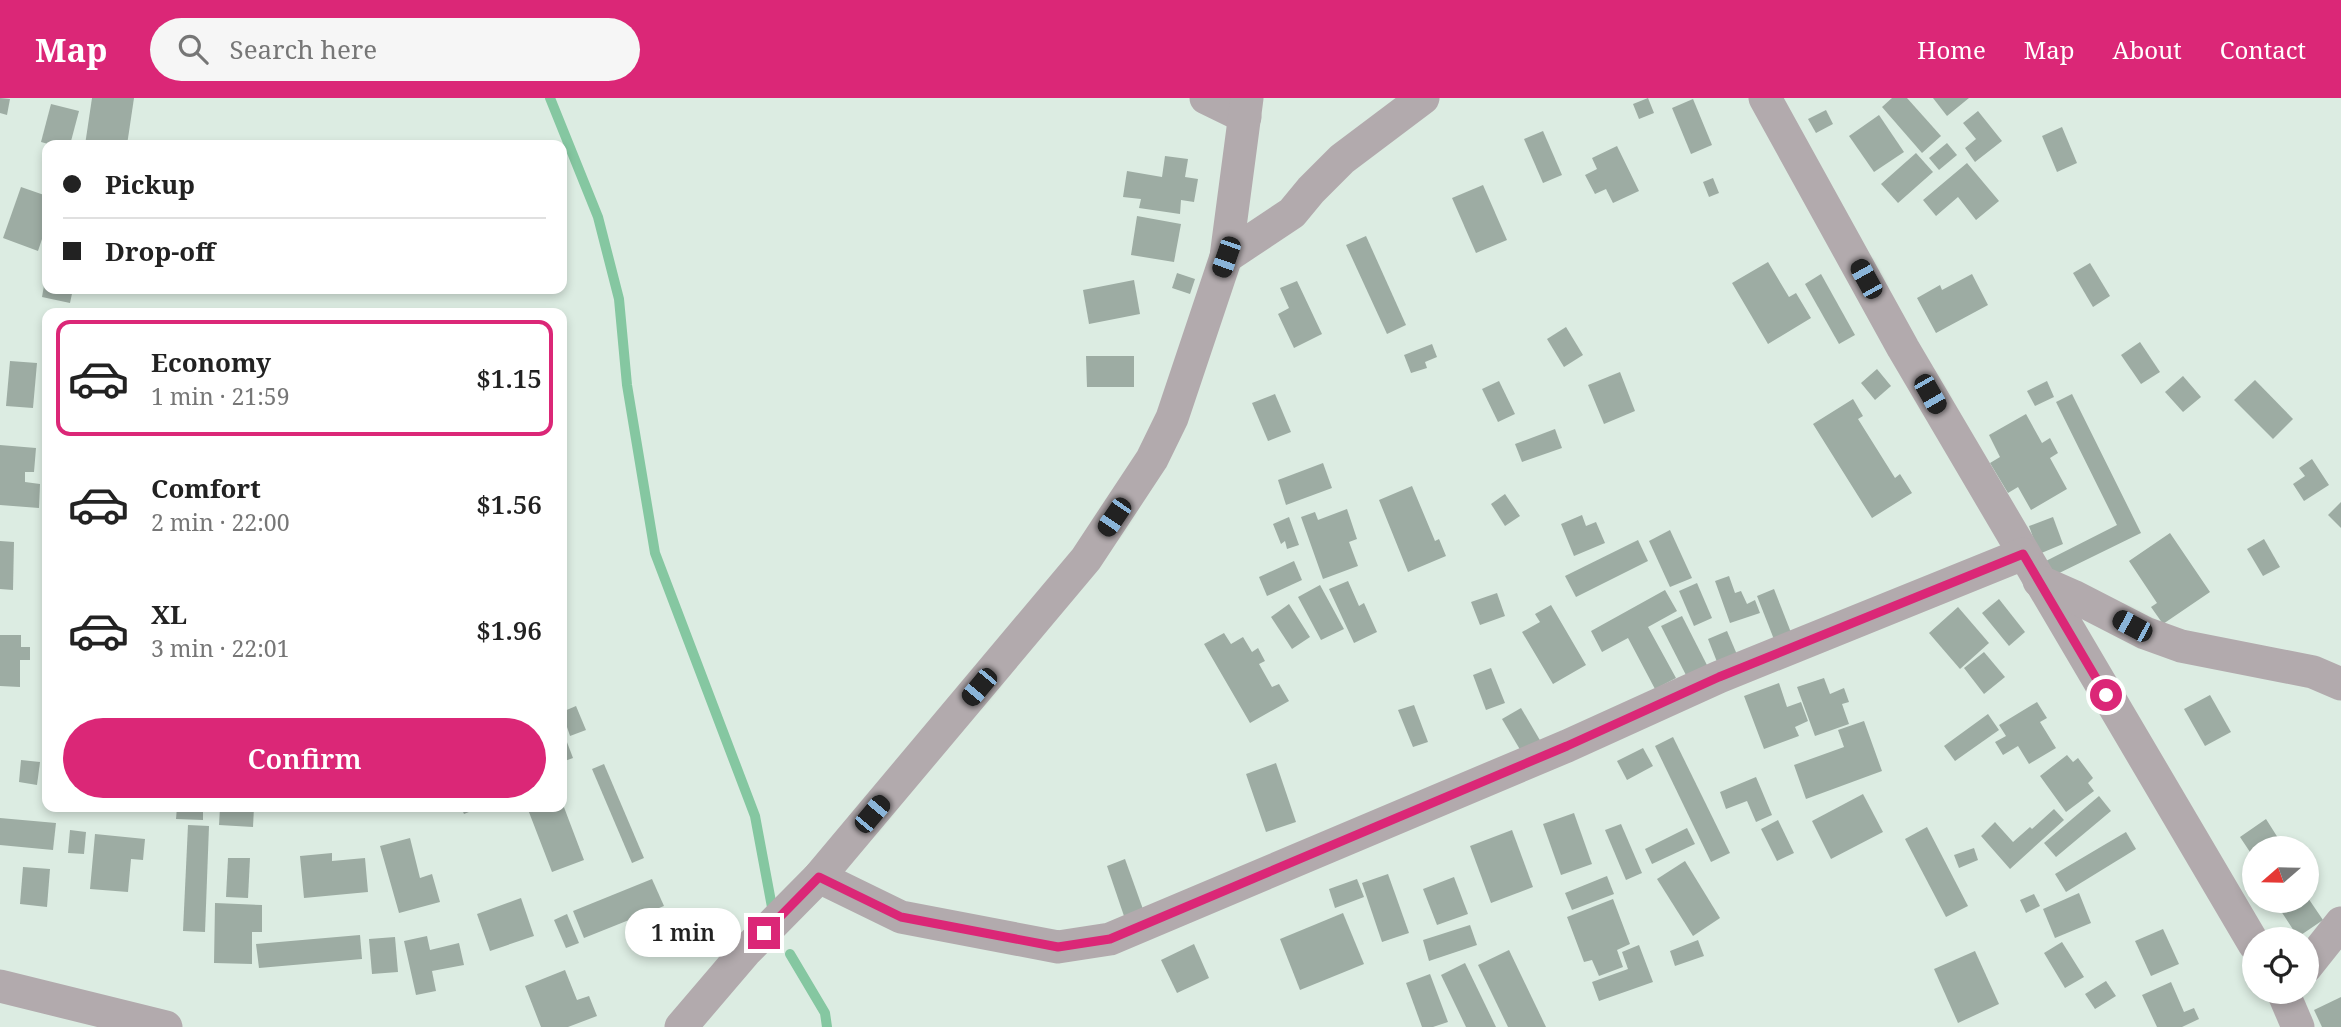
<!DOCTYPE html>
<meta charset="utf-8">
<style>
body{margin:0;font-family:"Noto Serif",serif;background:#f6f6f6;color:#222;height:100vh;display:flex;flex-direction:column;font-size:26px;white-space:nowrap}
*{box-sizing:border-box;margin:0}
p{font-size:23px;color:#767676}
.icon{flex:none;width:38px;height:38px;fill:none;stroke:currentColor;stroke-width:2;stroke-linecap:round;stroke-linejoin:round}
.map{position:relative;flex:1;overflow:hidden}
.sheet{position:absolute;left:42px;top:210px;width:525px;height:504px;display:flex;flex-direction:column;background:#fff;border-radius:14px;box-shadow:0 4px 10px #0003}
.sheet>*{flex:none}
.top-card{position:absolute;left:42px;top:42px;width:525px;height:154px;border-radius:14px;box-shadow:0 4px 10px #0003;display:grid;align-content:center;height:154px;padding:0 21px;background:#fff}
.needle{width:46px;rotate:250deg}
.buttons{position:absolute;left:2242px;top:738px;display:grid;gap:14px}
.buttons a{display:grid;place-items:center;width:77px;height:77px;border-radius:50%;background:#fff;box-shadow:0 4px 10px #0003;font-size:35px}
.end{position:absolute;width:32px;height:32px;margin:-16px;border:9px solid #db2777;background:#fff;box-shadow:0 0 0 4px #fff}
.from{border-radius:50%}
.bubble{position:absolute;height:49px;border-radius:24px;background:#fff;box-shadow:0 4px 10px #0003;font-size:23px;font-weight:600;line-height:49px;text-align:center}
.car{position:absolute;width:21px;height:42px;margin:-21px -10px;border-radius:9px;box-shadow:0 0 5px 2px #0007;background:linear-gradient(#222 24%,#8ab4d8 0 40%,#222 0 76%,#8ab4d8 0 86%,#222 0)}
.top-card b{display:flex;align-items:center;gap:24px;height:66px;font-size:26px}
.top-card b+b{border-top:2px solid #e0e0e0}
.top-card i{width:18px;height:18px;background:#222}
ul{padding:12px 0 0;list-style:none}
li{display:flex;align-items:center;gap:21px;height:116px;margin:0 14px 10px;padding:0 7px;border:4px solid transparent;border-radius:14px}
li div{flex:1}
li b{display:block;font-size:26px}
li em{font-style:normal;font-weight:600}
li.on{border-color:#db2777}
li>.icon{width:63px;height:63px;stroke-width:1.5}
.cta{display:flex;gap:14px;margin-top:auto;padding:14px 21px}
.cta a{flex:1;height:80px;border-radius:42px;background:#db2777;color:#fff;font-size:28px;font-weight:600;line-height:80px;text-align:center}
header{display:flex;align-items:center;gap:42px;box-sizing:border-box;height:98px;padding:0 35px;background:#db2777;color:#fff}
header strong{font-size:33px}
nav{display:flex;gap:38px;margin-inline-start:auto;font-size:24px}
.search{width:490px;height:63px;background:#f6f6f6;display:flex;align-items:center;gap:18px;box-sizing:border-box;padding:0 24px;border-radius:38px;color:#767676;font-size:26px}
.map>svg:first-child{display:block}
</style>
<header>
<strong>Map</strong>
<div class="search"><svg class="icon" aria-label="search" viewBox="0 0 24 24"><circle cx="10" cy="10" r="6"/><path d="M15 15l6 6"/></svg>Search here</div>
<nav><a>Home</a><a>Map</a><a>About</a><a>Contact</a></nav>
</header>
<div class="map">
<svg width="2341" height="929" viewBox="0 0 2341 929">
<rect width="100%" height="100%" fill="#dcece2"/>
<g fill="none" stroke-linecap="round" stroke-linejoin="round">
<!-- stream -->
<g stroke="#85c7a1" stroke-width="10">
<path d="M550 0 598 119 619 201 627 287 655 455 755 718 772 809"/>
<path d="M790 856 825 915 827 929"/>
</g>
</g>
<!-- building -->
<g fill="#9daca3">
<path d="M0 0 10 1 7 17 0 15Z"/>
<path d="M92 0H134L127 47H85Z"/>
<path d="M1648 0 1654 15 1639 21 1633 6Z"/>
<path d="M1892 0H1907L1941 38 1922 55 1882 9Z"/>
<path d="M1933 0H1969L1947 18Z"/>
<path d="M1693 1 1712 47 1691 56 1672 10Z"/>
<path d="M51 6 79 13 70 47H52L41 44Z"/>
<path d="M1826 12 1833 26 1816 35 1808 21Z"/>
<path d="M1978 13 2002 43 1975 64 1965 50 1976 41 1963 25Z"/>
<path d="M1879 17 1904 54 1874 74 1849 38Z"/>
<path d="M2062 29 2077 65 2057 74 2042 38Z"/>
<path d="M1543 33 1562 77 1543 85 1524 41Z"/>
<path d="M1947 45 1957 57 1939 72 1929 60Z"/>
<path d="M1617 48 1639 93 1613 105 1606 91 1595 96 1585 77 1597 71 1592 60Z"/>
<path d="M1916 55 1933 74 1898 105 1881 86Z"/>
<path d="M1165 58 1188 61 1185 79 1198 81 1194 104 1181 102 1180 116 1139 110 1141 101 1123 99 1127 73 1162 79Z"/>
<path d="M1967 65 1999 103 1976 122 1958 99 1936 118 1923 102Z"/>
<path d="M1713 80 1719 95 1709 99 1703 84Z"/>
<path d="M1483 87 1507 142 1476 155 1452 100Z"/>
<path d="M21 89 47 98V126L38 153 3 140Z"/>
<path d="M1137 118 1181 126 1174 164 1131 157Z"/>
<path d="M1366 138 1406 227 1387 236 1346 147Z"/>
<path d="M1768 164 1789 199 1796 195 1811 220 1768 246 1732 185Z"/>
<path d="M2090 165 2110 198 2093 209 2073 175Z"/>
<path d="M1177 175 1195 181 1190 196 1172 190Z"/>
<path d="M46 176 47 191H73L70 205 42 199Z"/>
<path d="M1821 176 1855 237 1839 246 1805 186Z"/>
<path d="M1972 176 1988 207 1936 235 1917 200 1940 187 1942 192Z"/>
<path d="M1134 182 1140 216 1089 226 1083 192Z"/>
<path d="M1297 183 1322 236 1294 250 1278 216 1289 210 1280 190Z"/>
<path d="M1566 229 1583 257 1564 269 1547 241Z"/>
<path d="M2140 244 2160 274 2141 286 2121 257Z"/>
<path d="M1432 246 1437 259 1425 264 1427 270 1411 275 1404 257Z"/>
<path d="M1086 258H1134V289H1087Z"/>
<path d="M10 263 37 265 33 310 6 308Z"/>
<path d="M1877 271 1891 288 1875 302 1861 285Z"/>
<path d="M1620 274 1635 313 1604 326 1588 287Z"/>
<path d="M2183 278 2201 299 2183 314 2165 294Z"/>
<path d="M2255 282 2293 321 2273 341 2234 302Z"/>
<path d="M1499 283 1515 316 1498 324 1482 291Z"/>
<path d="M2047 283 2054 299 2035 308 2027 293Z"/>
<path d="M1275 296 1291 334 1268 343 1252 305Z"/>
<path d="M2072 296 2141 435 2047 481 2040 466 2117 427 2056 304Z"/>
<path d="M1853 301 1863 318 1858 321 1895 380 1900 376 1912 395 1872 420 1813 326Z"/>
<path d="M2026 316 2042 345 2050 340 2058 355 2050 360 2067 391 2031 412 2018 389 2008 395 1990 365 2000 359 1989 337Z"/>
<path d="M1555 331 1562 350 1522 364 1515 346Z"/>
<path d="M0 347 36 350 34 374H25V384L40 386 39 410 0 407Z"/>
<path d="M2312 361 2329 387 2304 403 2293 386 2305 378 2299 370Z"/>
<path d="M1323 365 1332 390 1286 407 1278 382Z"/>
<path d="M1412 388 1435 443 1439 441 1446 458 1408 474 1379 402Z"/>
<path d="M1505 396 1520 418 1505 428 1491 406Z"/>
<path d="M2341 404V430L2328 417Z"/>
<path d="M1347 411 1357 441 1349 444 1358 468 1323 481 1301 419 1315 414 1318 422Z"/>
<path d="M1582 417 1586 428 1596 424 1605 445 1574 458 1561 426Z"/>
<path d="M1289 419 1299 447 1287 451 1285 443 1281 446 1273 426Z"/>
<path d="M2053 419 2063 446 2039 456 2029 428Z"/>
<path d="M1670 432 1692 480 1670 489 1649 443Z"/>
<path d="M2170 435 2210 494 2163 526 2151 509 2157 505 2129 463Z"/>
<path d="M2264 441 2280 469 2263 478 2247 451Z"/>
<path d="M1638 442 1648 463 1576 499 1565 478Z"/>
<path d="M0 443 14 444 13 492 0 491Z"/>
<path d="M1294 463 1302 482 1267 498 1259 479Z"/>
<path d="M1729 478 1735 495 1741 493 1747 506 1755 502 1760 515 1730 525 1715 483Z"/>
<path d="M1348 483 1359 508 1364 505 1377 534 1354 545 1329 491Z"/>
<path d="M1697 485 1712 520 1694 528 1679 493Z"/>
<path d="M1320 487 1344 531 1321 542 1298 499Z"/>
<path d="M1774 491 1792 537 1775 544 1757 498Z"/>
<path d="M1665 492 1677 513 1648 529 1676 580 1655 591 1628 540 1602 554 1591 533Z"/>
<path d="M1497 495 1505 518 1480 527 1471 504Z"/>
<path d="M1999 501 2025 534 2009 548 1982 515Z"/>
<path d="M1289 506 1310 539 1292 551 1271 519Z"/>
<path d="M1551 507 1586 567 1553 586 1522 534 1540 524 1535 516Z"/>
<path d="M1958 509 1989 545 1960 571 1929 535Z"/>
<path d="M1682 518 1709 571 1688 581 1661 528Z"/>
<path d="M1727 533 1741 566 1721 574 1708 541Z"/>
<path d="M1224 535 1231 546 1243 539 1252 554 1258 550 1265 563 1259 566 1272 589 1279 586 1289 603 1250 625 1204 546Z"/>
<path d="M0 537H21V549H30V562H20V589L0 588Z"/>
<path d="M1984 554 2005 579 1984 596 1964 570Z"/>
<path d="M1491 570 1505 605 1486 612 1473 577Z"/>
<path d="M1824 580 1830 596 1844 590 1849 604 1842 606 1849 626 1815 638 1797 589Z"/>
<path d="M1779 585 1787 609 1801 604 1808 623 1795 629 1799 638 1764 651 1744 598Z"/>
<path d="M2210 597 2231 634 2205 648 2184 611Z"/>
<path d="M2037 604 2047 620 2040 624 2056 650 2029 666 2018 648 2003 657 1995 644 2006 638 1999 627Z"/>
<path d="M1414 607 1428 644 1413 649 1398 612Z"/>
<path d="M576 608 586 632 570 638 562 614Z"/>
<path d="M1521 610 1541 644 1522 655 1502 621Z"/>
<path d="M1988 616 1999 632 1955 663 1944 648Z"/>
<path d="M1864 623 1882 673 1806 701 1794 667 1844 649 1838 632Z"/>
<path d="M562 631 573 660 562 664Z"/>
<path d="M1673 639 1730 755 1711 764 1655 648Z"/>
<path d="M1643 650 1653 668 1627 682 1617 663Z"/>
<path d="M2067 657 2073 664 2078 660 2093 680 2088 685 2094 693 2066 714 2040 678Z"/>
<path d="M21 662 40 664 37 687 19 684Z"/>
<path d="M1276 665 1296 724 1266 734 1246 676Z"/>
<path d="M604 666 644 760 632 765 592 671Z"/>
<path d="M1756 679 1772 717 1756 724 1747 703 1726 711 1720 694Z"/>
<path d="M1863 696 1883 734 1831 761 1812 723Z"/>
<path d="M2099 698 2111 713 2056 759 2044 745Z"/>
<path d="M562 704 584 762 552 774 527 709H562Z"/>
<path d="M177 709H203V722L176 721Z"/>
<path d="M220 709H254L253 729 219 727Z"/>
<path d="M461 709H481L464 716Z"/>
<path d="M2054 711 2064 722 2010 771 1981 738 1995 724 2013 744 2030 729 2032 731Z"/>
<path d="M1574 715 1592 766 1561 777 1543 726Z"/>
<path d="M0 720 56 725 53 752 0 747Z"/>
<path d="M2266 721 2285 751H2254V760L2240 739Z"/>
<path d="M1778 722 1794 755 1777 763 1761 731Z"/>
<path d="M1621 726 1642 775 1626 782 1605 732Z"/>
<path d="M188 727 209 728 205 834 183 833Z"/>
<path d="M1927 729 1968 808 1946 819 1905 741Z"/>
<path d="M1687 730 1695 746 1652 766 1645 751Z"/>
<path d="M70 732 86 734 84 756 68 755Z"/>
<path d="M1512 732 1533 789 1491 805 1470 748Z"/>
<path d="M2126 734 2136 751 2066 794 2055 776Z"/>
<path d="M95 736 145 741 143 762 131 761 128 794 90 791Z"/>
<path d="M410 740 420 780 432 776 440 804 399 815 380 748Z"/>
<path d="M1974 750 1978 762 1959 770 1954 757Z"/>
<path d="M332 755V763L365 760 368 794 304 800 300 758Z"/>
<path d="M228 760H250L248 800 226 799Z"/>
<path d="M1125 761 1144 814 1125 821 1107 768Z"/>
<path d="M1685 763 1720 820 1693 838 1657 781Z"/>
<path d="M23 769 50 771 47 809 20 806Z"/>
<path d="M1388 776 1409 835 1382 844 1362 785Z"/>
<path d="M1607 778 1614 796 1572 812 1565 795Z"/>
<path d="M1454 779 1468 816 1437 827 1423 791Z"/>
<path d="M652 781 664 808 584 840 573 813Z"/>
<path d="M1357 781 1364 799 1335 810 1329 791Z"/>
<path d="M2079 795 2091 825 2055 840 2043 811Z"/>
<path d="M2034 796 2040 808 2026 815 2020 802Z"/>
<path d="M2306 797 2323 822 2298 839 2277 807 2282 803H2306Z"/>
<path d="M521 800 534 838 490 853 477 816Z"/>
<path d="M1613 801 1630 846 1617 852 1623 869 1599 878 1592 862 1584 864 1567 819Z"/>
<path d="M215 805 262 807V834H252V866L214 865Z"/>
<path d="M1343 815 1364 866 1300 892 1280 841Z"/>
<path d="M567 816 579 845 566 850 554 822Z"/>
<path d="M1470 827 1477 847 1429 863 1423 842Z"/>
<path d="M2163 831 2179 866 2151 878 2135 843Z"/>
<path d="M360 837 362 861 259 870 256 846Z"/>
<path d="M427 838 430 852 459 845 464 867 432 873 436 893 416 897 404 843Z"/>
<path d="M395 839 398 874 372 876 369 841Z"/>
<path d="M1698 842 1704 858 1675 868 1670 853Z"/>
<path d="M2062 844 2084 879 2065 890 2044 855Z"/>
<path d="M1194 846 1209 880 1177 895 1161 862Z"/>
<path d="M1639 847 1653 884 1599 903 1592 884 1628 871 1622 854Z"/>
<path d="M1509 852 1546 929H1508L1478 867Z"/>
<path d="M1975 853 1999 906 1958 925 1934 871Z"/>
<path d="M1465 865 1496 929H1466L1441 877Z"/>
<path d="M565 872 577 902 589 898 597 918 568 929H541L525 888Z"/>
<path d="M1430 876 1448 924 1433 929H1422L1406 885Z"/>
<path d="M2106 883 2116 898 2095 911 2085 896Z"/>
<path d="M2171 884 2184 914 2194 910 2199 921 2182 929H2157L2142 897Z"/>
<path d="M2341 899V929H2322L2314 912Z"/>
</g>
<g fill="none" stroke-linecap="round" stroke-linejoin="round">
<!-- minor -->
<g stroke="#b2aaad" stroke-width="33">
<path d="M1206 0 1245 19"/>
<path d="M1765 0 1903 250 2254 846"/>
<path d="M1226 159 1292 115 1311 92 1342 61 1423 0"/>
<path d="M2039 483 2073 498 2145 535 2181 548 2313 574 2341 586"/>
<path d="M819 779 901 819 1058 849 1110 841 1567 648 1719 579 2023 456"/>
<path d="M2306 869 2341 825"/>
<path d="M0 888 166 929"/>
<path d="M2283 894 2298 929"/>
<path d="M681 929 745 854 819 779 1086 461 1152 361 1172 320 1226 159 1247 0"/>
</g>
</g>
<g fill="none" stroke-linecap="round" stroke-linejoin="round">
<!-- route -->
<path stroke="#db2777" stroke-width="9" d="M764 835 819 779 901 819 1058 849 1110 841 1567 648 1719 579 2023 456 2106 597"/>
</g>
</svg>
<div class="buttons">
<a><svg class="needle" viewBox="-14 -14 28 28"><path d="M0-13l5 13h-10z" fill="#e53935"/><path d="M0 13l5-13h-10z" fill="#767676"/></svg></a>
<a><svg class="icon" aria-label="locate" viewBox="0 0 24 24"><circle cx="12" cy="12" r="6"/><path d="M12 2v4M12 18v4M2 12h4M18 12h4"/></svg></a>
</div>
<i class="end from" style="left:2106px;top:597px"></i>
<i class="end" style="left:764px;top:835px"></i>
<div class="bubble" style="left:625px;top:810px;width:116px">1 min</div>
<i class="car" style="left:1226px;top:159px;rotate:199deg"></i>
<i class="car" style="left:1866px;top:181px;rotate:331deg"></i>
<i class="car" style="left:1930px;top:296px;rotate:150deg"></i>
<i class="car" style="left:1114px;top:419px;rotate:214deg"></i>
<i class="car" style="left:2132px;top:528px;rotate:298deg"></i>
<i class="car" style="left:979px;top:589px;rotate:220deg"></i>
<i class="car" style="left:872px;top:716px;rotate:40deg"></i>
<div class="top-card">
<b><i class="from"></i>Pickup</b>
<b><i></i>Drop-off</b>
</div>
<section class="sheet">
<ul>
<li class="on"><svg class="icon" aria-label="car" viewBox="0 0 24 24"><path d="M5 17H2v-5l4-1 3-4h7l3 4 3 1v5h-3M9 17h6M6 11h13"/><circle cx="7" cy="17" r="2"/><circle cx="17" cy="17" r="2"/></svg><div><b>Economy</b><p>1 min · 21:59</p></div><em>$1.15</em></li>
<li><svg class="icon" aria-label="car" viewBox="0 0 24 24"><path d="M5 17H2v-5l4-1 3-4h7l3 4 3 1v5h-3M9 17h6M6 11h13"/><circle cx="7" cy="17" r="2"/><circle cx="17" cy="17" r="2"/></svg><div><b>Comfort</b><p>2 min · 22:00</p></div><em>$1.56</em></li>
<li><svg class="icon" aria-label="car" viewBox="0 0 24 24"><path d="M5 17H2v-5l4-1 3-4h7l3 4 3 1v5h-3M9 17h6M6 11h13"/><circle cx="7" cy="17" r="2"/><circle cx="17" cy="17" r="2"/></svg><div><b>XL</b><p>3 min · 22:01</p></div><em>$1.96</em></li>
</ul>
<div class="cta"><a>Confirm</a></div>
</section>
</div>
